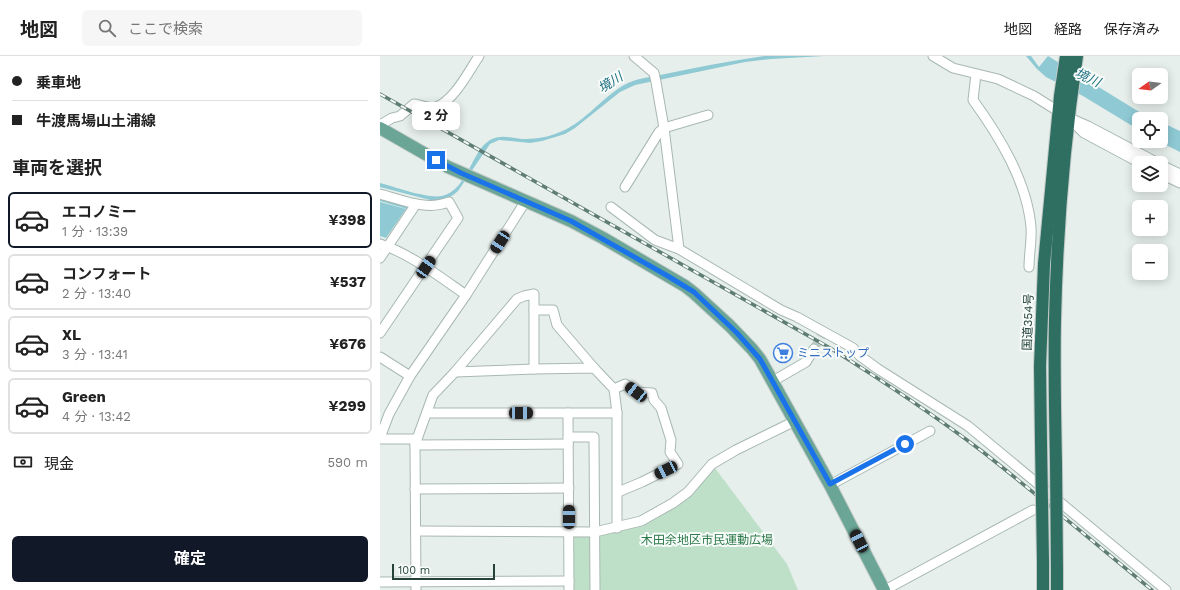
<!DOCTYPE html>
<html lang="ja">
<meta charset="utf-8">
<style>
body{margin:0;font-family:"Work Sans","Noto Sans JP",sans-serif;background:#f6f6f6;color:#222;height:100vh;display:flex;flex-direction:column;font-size:15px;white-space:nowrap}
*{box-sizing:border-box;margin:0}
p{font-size:13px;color:#767676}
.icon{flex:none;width:22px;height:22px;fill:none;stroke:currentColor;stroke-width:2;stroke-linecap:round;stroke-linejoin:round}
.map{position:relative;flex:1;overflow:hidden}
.side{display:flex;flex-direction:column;background:#fff;width:380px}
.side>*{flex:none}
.banner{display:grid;align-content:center;height:88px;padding:0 12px;background:#fff}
.needle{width:26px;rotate:256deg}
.controls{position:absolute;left:752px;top:12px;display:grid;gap:8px}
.controls a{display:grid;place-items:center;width:36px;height:36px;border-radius:6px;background:#fff;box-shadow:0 2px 10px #0003;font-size:20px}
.scale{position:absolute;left:12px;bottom:10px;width:103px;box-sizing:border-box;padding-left:4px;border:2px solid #24423a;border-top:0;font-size:11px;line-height:14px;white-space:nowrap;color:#24423a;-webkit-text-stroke:3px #f7fbf9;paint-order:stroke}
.end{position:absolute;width:18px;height:18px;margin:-9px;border:5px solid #1a73e8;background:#fff;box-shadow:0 0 0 2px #fff}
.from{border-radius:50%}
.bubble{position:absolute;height:28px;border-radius:6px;background:#fff;box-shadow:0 2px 10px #0003;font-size:13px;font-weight:700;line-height:28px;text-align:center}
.car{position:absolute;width:12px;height:24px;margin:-12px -6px;border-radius:5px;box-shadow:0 0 3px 1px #0007;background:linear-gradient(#222 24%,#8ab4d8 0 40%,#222 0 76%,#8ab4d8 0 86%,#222 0)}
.banner b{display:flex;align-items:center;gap:14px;height:38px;font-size:15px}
.banner b+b{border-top:1px solid #e0e0e0}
.banner i{width:10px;height:10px;background:#222}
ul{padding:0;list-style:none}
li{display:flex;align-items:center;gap:12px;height:56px;margin:0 8px 6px;padding:0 4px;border:2px solid #e0e0e0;border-radius:6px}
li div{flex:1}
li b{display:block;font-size:15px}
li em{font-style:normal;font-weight:700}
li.selected{border-color:#111827}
li>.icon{width:36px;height:36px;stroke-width:1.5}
h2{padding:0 12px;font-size:18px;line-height:48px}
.pay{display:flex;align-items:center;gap:10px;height:44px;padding:0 12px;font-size:15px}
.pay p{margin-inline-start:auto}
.button{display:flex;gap:8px;margin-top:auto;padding:8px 12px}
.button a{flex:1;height:46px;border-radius:6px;background:#111827;color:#fff;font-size:16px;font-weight:700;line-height:46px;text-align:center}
header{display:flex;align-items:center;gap:24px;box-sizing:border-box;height:56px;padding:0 20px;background:#fff;border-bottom:1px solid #e0e0e0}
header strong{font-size:19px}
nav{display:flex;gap:22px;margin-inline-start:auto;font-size:14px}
.search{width:280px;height:36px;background:#f6f6f6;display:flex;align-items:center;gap:10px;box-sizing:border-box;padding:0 14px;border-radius:6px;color:#767676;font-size:15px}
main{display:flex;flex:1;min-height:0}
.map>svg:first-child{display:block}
</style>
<header>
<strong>地図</strong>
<div class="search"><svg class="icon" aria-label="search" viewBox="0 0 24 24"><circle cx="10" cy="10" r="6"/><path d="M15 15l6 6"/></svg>ここで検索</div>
<nav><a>地図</a><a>経路</a><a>保存済み</a></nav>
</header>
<main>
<section class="side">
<div class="banner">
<b><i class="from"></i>乗車地</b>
<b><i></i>牛渡馬場山土浦線</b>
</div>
<h2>車両を選択</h2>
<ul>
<li class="selected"><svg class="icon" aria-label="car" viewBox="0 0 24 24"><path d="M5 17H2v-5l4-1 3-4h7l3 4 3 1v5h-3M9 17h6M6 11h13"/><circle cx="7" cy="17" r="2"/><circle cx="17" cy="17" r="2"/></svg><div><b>エコノミー</b><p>1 分 · 13:39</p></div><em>¥398</em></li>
<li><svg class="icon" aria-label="car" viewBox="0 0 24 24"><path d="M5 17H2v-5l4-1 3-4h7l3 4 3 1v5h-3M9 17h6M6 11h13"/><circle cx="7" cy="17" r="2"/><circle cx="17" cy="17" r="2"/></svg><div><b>コンフォート</b><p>2 分 · 13:40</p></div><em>¥537</em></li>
<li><svg class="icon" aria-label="car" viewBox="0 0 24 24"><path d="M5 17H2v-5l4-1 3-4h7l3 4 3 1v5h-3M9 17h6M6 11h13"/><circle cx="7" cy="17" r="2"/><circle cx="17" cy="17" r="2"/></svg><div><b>XL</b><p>3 分 · 13:41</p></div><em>¥676</em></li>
<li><svg class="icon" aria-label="car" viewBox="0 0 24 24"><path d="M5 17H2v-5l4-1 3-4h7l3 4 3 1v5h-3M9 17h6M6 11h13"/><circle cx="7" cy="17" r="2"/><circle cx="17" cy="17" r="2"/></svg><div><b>Green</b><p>4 分 · 13:42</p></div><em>¥299</em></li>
</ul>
<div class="pay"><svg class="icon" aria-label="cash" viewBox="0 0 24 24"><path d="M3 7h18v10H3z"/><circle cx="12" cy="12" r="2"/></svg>現金<p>590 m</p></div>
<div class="button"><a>確定</a></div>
</section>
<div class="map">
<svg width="800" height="534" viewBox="0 0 800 534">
<rect width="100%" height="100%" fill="#e6efeb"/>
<!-- green -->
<path fill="#bfe0c8" d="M332 408 407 508 418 534H189V476L237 472 293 447Z"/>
<!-- water -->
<g fill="#8ec9d4">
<path d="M384 0H444L391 3 365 6 255 29 240 36 195 72 185 78 162 85 150 87 119 84 110 88 78 135C71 142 64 143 54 145L0 131V127C15 131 48 143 62 140 88 134 91 95 110 84 121 78 131 82 142 83 153 83 165 82 175 78 203 69 220 43 244 29 256 22 272 21 285 18 318 11 350 5 384 0Z"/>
<path d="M646 0H651L659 11 668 0 761 57 775 63H759V74L703 40 666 21 657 13Z"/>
<path d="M781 66 800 75V96L778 85H781Z"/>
<path d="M0 140 34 149 7 188 0 186V182L7 185 27 153 0 145Z"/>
<path d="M0 146 26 153 6 182 0 180Z"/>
</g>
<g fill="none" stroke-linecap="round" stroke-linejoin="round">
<!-- minor-tunnel -->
<path stroke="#bfccc8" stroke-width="9" stroke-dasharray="9 4.5" stroke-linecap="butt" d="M434 293 441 280"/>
<!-- minor casing -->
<g stroke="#a8b8b2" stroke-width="11">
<g id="minor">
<path d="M254 0 274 17 276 26 284 72 299 193"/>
<path d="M553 0 573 12 618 23 654 40 689 62 704 77 760 107"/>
<path d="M596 18 593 44C619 80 647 125 651 171 652 184 649 198 649 211"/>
<path d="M692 63 708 70 778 107"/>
<path d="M0 69 12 62 20 60 34 48C41 49 50 53 56 51 74 45 89 15 99 0"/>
<path d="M781 109 800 118"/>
<path d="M781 118 800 127"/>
<path d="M245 131 279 76 284 72 328 59"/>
<path d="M0 138C23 144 46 155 69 146L78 162 0 277"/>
<path d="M231 151 275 184 299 193 401 254 417 261 473 292 480 300 498 313 588 370 786 534"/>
<path d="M0 188C29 197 60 221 86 239"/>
<path d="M0 202 36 148"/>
<path d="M154 254H173L177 269 214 312"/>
<path d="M0 301 30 320"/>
<path d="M75 316 154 313 214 312 234 333 237 357V472"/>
<path d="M393 325 426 306 434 293"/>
<path d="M234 333 245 328 256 336 272 337 274 344 281 352 291 384 290 396 298 408 262 426 238 436"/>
<path d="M47 357H237"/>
<path d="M188 357 189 534"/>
<path d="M188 381H214L215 534"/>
<path d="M0 382 9 358 30 320 86 239 145 146"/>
<path d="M0 383H37"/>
<path d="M35 389 188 388"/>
<path d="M450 429 550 375"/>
<path d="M35 433 189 432"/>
<path d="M36 475 215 476 261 465 293 447 308 436 332 408 356 394 415 365"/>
<path d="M0 526 189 525"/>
<path d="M36 534 35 389 37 383 53 339 75 316 137 243 144 240 154 238V313"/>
<path d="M505 534 653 454"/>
</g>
</g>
<!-- major casing -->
<g stroke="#c2cac8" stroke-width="14">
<path id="major" d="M0 72 68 111 191 165 223 182 305 230 314 237 350 270 372 293 380 303 450 429 504 534"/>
</g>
<!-- highway casing -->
<g stroke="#c2cac8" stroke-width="14">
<g id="highway">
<path d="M661 387 660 310 664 208 680 40 686 0"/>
<path d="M676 407C675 359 674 311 675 264 677 175 684 87 697 0"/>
<path d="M663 506V534"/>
<path d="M677 512V534"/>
</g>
</g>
<!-- minor -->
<use href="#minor" stroke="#fff" stroke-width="9"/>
<!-- major -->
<use href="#major" stroke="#6aa596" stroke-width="12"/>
<!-- highway -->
<use href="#highway" stroke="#2f6f62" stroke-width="12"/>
<!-- rail casing -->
<g stroke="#5f7d75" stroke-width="3.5">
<path id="rail" d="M0 38 450 292C503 325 554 359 603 396 660 441 716 488 772 534"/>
</g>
<!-- rail -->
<use href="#rail" stroke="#f7fbf9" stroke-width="2" stroke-dasharray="6" stroke-linecap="butt"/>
<!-- highway-bridge casing -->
<g stroke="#c2cac8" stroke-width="14" stroke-linecap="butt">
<g id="highway-bridge">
<path d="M661 387 663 506"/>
<path d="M676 407 677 512"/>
</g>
</g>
<!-- highway-bridge -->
<use href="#highway-bridge" stroke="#2f6f62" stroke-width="12"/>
</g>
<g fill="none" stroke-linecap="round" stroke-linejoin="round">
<!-- route -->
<path stroke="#1a73e8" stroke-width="5" d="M56 104 81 117 191 165 286 219 314 236 357 277 380 303 450 428 525 388"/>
</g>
<!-- icons -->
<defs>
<g id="supermarket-ring" transform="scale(1)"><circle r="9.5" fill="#f7fbf9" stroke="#3f7fe0" stroke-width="1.5"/><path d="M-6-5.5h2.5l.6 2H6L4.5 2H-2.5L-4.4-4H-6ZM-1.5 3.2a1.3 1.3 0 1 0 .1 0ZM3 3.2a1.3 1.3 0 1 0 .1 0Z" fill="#3f7fe0"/></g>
</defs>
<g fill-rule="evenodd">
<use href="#supermarket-ring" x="403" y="297"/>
</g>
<g text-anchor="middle" stroke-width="4" stroke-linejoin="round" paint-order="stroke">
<!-- street labels -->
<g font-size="12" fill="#24423a" stroke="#f7fbf9">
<text transform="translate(648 266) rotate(-88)" y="4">国道354号</text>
</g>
<!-- shop labels -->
<g font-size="12" fill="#366cbe" stroke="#f7fbf9" text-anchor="start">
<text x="417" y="301">ミニストップ</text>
</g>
<!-- park labels -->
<g font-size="12" fill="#2d7a4b" stroke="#f7fbf9">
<text x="327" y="488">木田余地区市民運動広場</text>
</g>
<!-- water labels -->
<g font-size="13" font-style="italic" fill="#1c6f80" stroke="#f7fbf9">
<text transform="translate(708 21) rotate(25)" y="5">境川</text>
<text transform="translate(230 26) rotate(-33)" y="5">境川</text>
</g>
</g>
</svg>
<div class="controls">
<a><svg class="needle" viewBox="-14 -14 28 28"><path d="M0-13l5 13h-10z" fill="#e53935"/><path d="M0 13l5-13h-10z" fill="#767676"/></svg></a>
<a><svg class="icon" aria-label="locate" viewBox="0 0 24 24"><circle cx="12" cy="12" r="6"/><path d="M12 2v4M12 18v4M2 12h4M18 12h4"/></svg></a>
<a><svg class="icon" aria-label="layers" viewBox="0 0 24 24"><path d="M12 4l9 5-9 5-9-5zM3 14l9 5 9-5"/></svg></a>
<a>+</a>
<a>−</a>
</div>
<div class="scale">100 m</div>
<i class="end from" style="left:525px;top:388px"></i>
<i class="end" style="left:56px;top:104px"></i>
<div class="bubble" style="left:32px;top:46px;width:48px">2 分</div>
<i class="car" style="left:120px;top:186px;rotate:213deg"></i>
<i class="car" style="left:46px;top:211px;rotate:34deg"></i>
<i class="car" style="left:256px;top:336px;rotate:308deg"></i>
<i class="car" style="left:141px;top:357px;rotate:90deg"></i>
<i class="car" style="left:286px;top:414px;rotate:244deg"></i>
<i class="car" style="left:189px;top:461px;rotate:0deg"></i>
<i class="car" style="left:479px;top:485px;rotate:333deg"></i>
</div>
</main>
